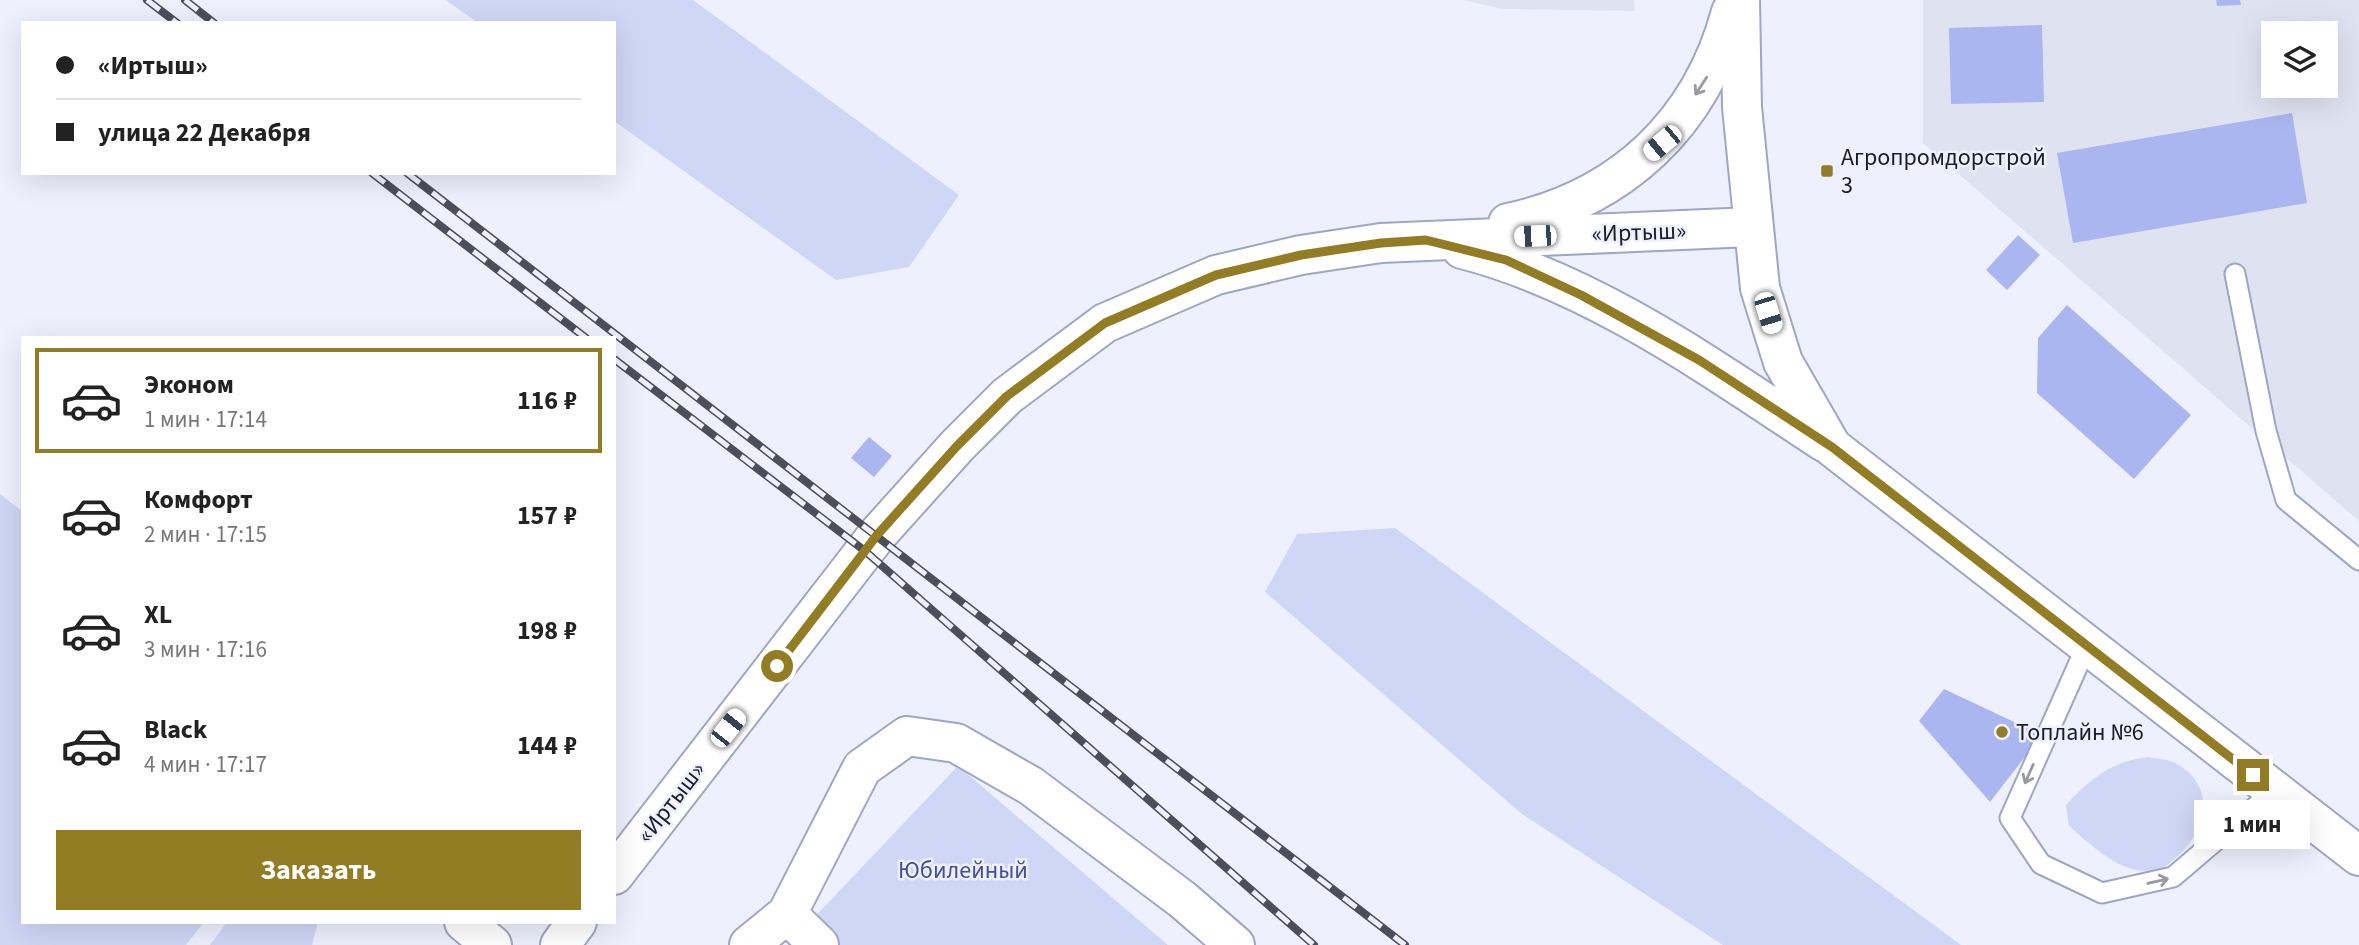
<!DOCTYPE html>
<html lang="ru">
<meta charset="utf-8">
<style>
body{margin:0;font-family:"Source Sans 3",sans-serif;background:#f2f2f2;color:#222;height:100vh;display:flex;flex-direction:column;font-size:26px;white-space:nowrap}
*{box-sizing:border-box;margin:0}
p{font-size:23px;color:#767676}
.icon{flex:none;width:38px;height:38px;fill:none;stroke:currentColor;stroke-width:2;stroke-linecap:round;stroke-linejoin:round}
.map{position:relative;flex:1;overflow:hidden}
.sheet{position:absolute;left:21px;top:336px;width:595px;height:588px;display:flex;flex-direction:column;background:#fff;border-radius:0px;box-shadow:0 7px 28px #0002}
.sheet>*{flex:none}
.banner{position:absolute;left:21px;top:21px;width:595px;height:154px;border-radius:0px;box-shadow:0 7px 28px #0002;display:grid;align-content:center;height:154px;padding:0 35px;background:#fff}
.fabs{position:absolute;left:2261px;top:21px;display:grid;gap:14px}
.fabs a{display:grid;place-items:center;width:77px;height:77px;border-radius:0px;background:#fff;box-shadow:0 7px 28px #0002;font-size:35px}
.end{position:absolute;width:32px;height:32px;margin:-16px;border:9px solid #937d24;background:#fff;box-shadow:0 0 0 4px #fff}
.from{border-radius:50%}
.bubble{position:absolute;height:49px;border-radius:0px;background:#fff;box-shadow:0 7px 28px #0002;font-size:23px;font-weight:700;line-height:49px;text-align:center}
.car{position:absolute;width:21px;height:42px;margin:-21px -10px;border-radius:9px;box-shadow:0 0 5px 2px #0007;background:linear-gradient(#fff 24%,#345 0 40%,#fff 0 76%,#345 0 86%,#fff 0)}
.banner b{display:flex;align-items:center;gap:24px;height:66px;font-size:26px}
.banner b+b{border-top:2px solid #e0e0e0}
.banner i{width:18px;height:18px;background:#222}
ul{padding:12px 0 0;list-style:none}
li{display:flex;align-items:center;gap:21px;height:105px;margin:0 14px 10px;padding:0 21px;border:4px solid transparent;border-radius:0px}
li div{flex:1}
li b{display:block;font-size:26px}
li em{font-style:normal;font-weight:700}
li.active{border-color:#937d24}
li>.icon{width:63px;height:63px;stroke-width:1.5}
.primary-button{display:flex;gap:14px;margin-top:auto;padding:14px 35px}
.primary-button a{flex:1;height:80px;border-radius:0px;background:#937d24;color:#fff;font-size:28px;font-weight:700;line-height:80px;text-align:center}
.map>svg:first-child{display:block}
</style>
<div class="map">
<svg width="2359" height="945" viewBox="0 0 2359 945">
<rect width="100%" height="100%" fill="#eef1fd"/>
<!-- built -->
<g fill="#dfe3f1" fill-rule="evenodd">
<path d="M1463 0H1634L1635 11 1503 9Z"/>
<path d="M1923 0H2359V521L1923 143ZM2273 33H2326V86H2273Z"/>
</g>
<!-- green -->
<g fill="#cfd7f6">
<path d="M446 0H693L959 195 909 267 836 280 614 121V23H478Z"/>
<path d="M0 494 23 512V922H204L186 945H0Z"/>
<path d="M1395 528 1961 945H1723L1522 814 1265 592 1297 534Z"/>
<path d="M2149 757C2157 759 2168 759 2175 763 2214 783 2209 825 2182 852 2170 863 2164 871 2146 871 2117 871 2089 843 2069 826L2066 805C2091 778 2112 761 2149 757Z"/>
<path d="M958 766 1168 945H788Z"/>
<path d="M227 922H318L312 945H210Z"/>
</g>
<!-- building -->
<g fill="#a9b6ef">
<path d="M2216 0H2240L2241 5 2217 6Z"/>
<path d="M2042 25 2044 102 1951 104 1949 28Z"/>
<path d="M2292 113 2307 203 2073 243 2057 153Z"/>
<path d="M2018 235 2040 255 2007 290 1986 270Z"/>
<path d="M2067 305 2191 415 2134 479 2037 393 2038 338Z"/>
<path d="M869 437 892 456 874 477 851 458Z"/>
<path d="M1944 689 2042 735 1990 802 1919 721Z"/>
</g>
<g fill="none" stroke-linecap="round" stroke-linejoin="round">
<!-- service casing -->
<g stroke="#9fa6c0" stroke-width="23">
<g id="service">
<path d="M2235 274 2266 431 2286 500 2359 560"/>
<path d="M2087 645 2010 818 2041 864 2102 893 2173 877 2274 791"/>
</g>
</g>
<!-- minor casing -->
<g stroke="#9fa6c0" stroke-width="42">
<g id="minor">
<path d="M787 914 819 945"/>
<path d="M464 922 492 945"/>
<path d="M749 945 787 914 862 768 907 736 956 743 1031 786 1183 900 1235 945"/>
</g>
</g>
<!-- primary casing -->
<g stroke="#9fa6c0" stroke-width="42">
<g id="primary">
<path d="M1740 0 1742 107 1760 288 1783 362 1832 447 2359 856"/>
<path d="M1508 223C1621 199 1701 124 1731 12"/>
<path d="M1462 249C1592 282 1713 369 1824 442"/>
<path d="M614 875 877 535 957 446 1007 396 1105 323 1216 275 1301 255 1381 243 1752 227"/>
<path d="M560 945 577 922"/>
</g>
</g>
<!-- service -->
<use href="#service" stroke="#fff" stroke-width="19"/>
<!-- minor -->
<use href="#minor" stroke="#fff" stroke-width="38"/>
<!-- primary -->
<use href="#primary" stroke="#fff" stroke-width="38"/>
<!-- rail casing -->
<g stroke="#4c4e59" stroke-width="8">
<g id="rail">
<path d="M147 0 177 23"/>
<path d="M185 0 214 23"/>
<path d="M372 173 586 338"/>
<path d="M407 173 1405 945"/>
<path d="M614 359 865 551 1314 945"/>
</g>
</g>
<!-- rail -->
<use href="#rail" stroke="#eef1fd" stroke-width="5" stroke-dasharray="16" stroke-linecap="butt"/>
</g>
<!-- one-way arrows -->
<defs><path id="oneway-shaft" d="M-6 0H5M1.5-3L5.5 0L1.5 3" fill="none" stroke-width="1.6" stroke-linecap="round" stroke-linejoin="round" transform="scale(1.75)"/></defs>
<g stroke="#98999e">
<use href="#oneway-shaft" transform="translate(1701 86) rotate(123)"/>
<use href="#oneway-shaft" transform="translate(2029 774) rotate(114)"/>
<use href="#oneway-shaft" transform="translate(2158 881) rotate(-13)"/>
</g>
<g fill="none" stroke-linecap="round" stroke-linejoin="round">
<!-- route -->
<path stroke="#937d24" stroke-width="9" d="M777 666 877 535 957 446 1007 396 1105 323 1216 275 1301 255 1381 243 1426 240 1506 260 1581 295 1699 360 1832 447 2253 775"/>
</g>
<!-- markers -->
<g fill="#937d24" stroke="#eef1fd" stroke-width="2.5">
<rect x="1820" y="164" width="14" height="14" rx="3.5"/>
<circle cx="2002" cy="732" r="7"/>
</g>
<g text-anchor="middle" stroke-width="5" stroke-linejoin="round" paint-order="stroke">
<!-- poi labels -->
<g font-size="24" fill="#1b1d27" stroke="#eef1fd" text-anchor="start">
<text x="1841" y="165">Агропромдорстрой<tspan x="1841" dy="28">3</tspan></text>
<text x="2016" y="740">Топлайн №6</text>
</g>
<!-- street labels -->
<g font-size="24" fill="#1b1d27" stroke="#eef1fd">
<text transform="translate(1639 232) rotate(-2)" y="8">«Иртыш»</text>
<text transform="translate(671 802) rotate(-52)" y="8">«Иртыш»</text>
</g>
<!-- park labels -->
<g font-size="24" fill="#444f94" stroke="#eef1fd">
<text x="963" y="878">Юбилейный</text>
</g>
</g>
</svg>
<div class="fabs">
<a><svg class="icon" aria-label="layers" viewBox="0 0 24 24"><path d="M12 4l9 5-9 5-9-5zM3 14l9 5 9-5"/></svg></a>
</div>
<i class="end from" style="left:777px;top:666px"></i>
<i class="end" style="left:2253px;top:775px"></i>
<div class="bubble" style="left:2194px;top:800px;width:116px">1 мин</div>
<i class="car" style="left:1662px;top:143px;rotate:230deg"></i>
<i class="car" style="left:1535px;top:236px;rotate:268deg"></i>
<i class="car" style="left:1768px;top:313px;rotate:163deg"></i>
<i class="car" style="left:728px;top:728px;rotate:38deg"></i>
<div class="banner">
<b><i class="from"></i>«Иртыш»</b>
<b><i></i>улица 22 Декабря</b>
</div>
<section class="sheet">
<ul>
<li class="active"><svg class="icon" aria-label="car" viewBox="0 0 24 24"><path d="M5 17H2v-5l4-1 3-4h7l3 4 3 1v5h-3M9 17h6M6 11h13"/><circle cx="7" cy="17" r="2"/><circle cx="17" cy="17" r="2"/></svg><div><b>Эконом</b><p>1 мин · 17:14</p></div><em>116 ₽</em></li>
<li><svg class="icon" aria-label="car" viewBox="0 0 24 24"><path d="M5 17H2v-5l4-1 3-4h7l3 4 3 1v5h-3M9 17h6M6 11h13"/><circle cx="7" cy="17" r="2"/><circle cx="17" cy="17" r="2"/></svg><div><b>Комфорт</b><p>2 мин · 17:15</p></div><em>157 ₽</em></li>
<li><svg class="icon" aria-label="car" viewBox="0 0 24 24"><path d="M5 17H2v-5l4-1 3-4h7l3 4 3 1v5h-3M9 17h6M6 11h13"/><circle cx="7" cy="17" r="2"/><circle cx="17" cy="17" r="2"/></svg><div><b>XL</b><p>3 мин · 17:16</p></div><em>198 ₽</em></li>
<li><svg class="icon" aria-label="car" viewBox="0 0 24 24"><path d="M5 17H2v-5l4-1 3-4h7l3 4 3 1v5h-3M9 17h6M6 11h13"/><circle cx="7" cy="17" r="2"/><circle cx="17" cy="17" r="2"/></svg><div><b>Black</b><p>4 мин · 17:17</p></div><em>144 ₽</em></li>
</ul>
<div class="primary-button"><a>Заказать</a></div>
</section>
</div>
